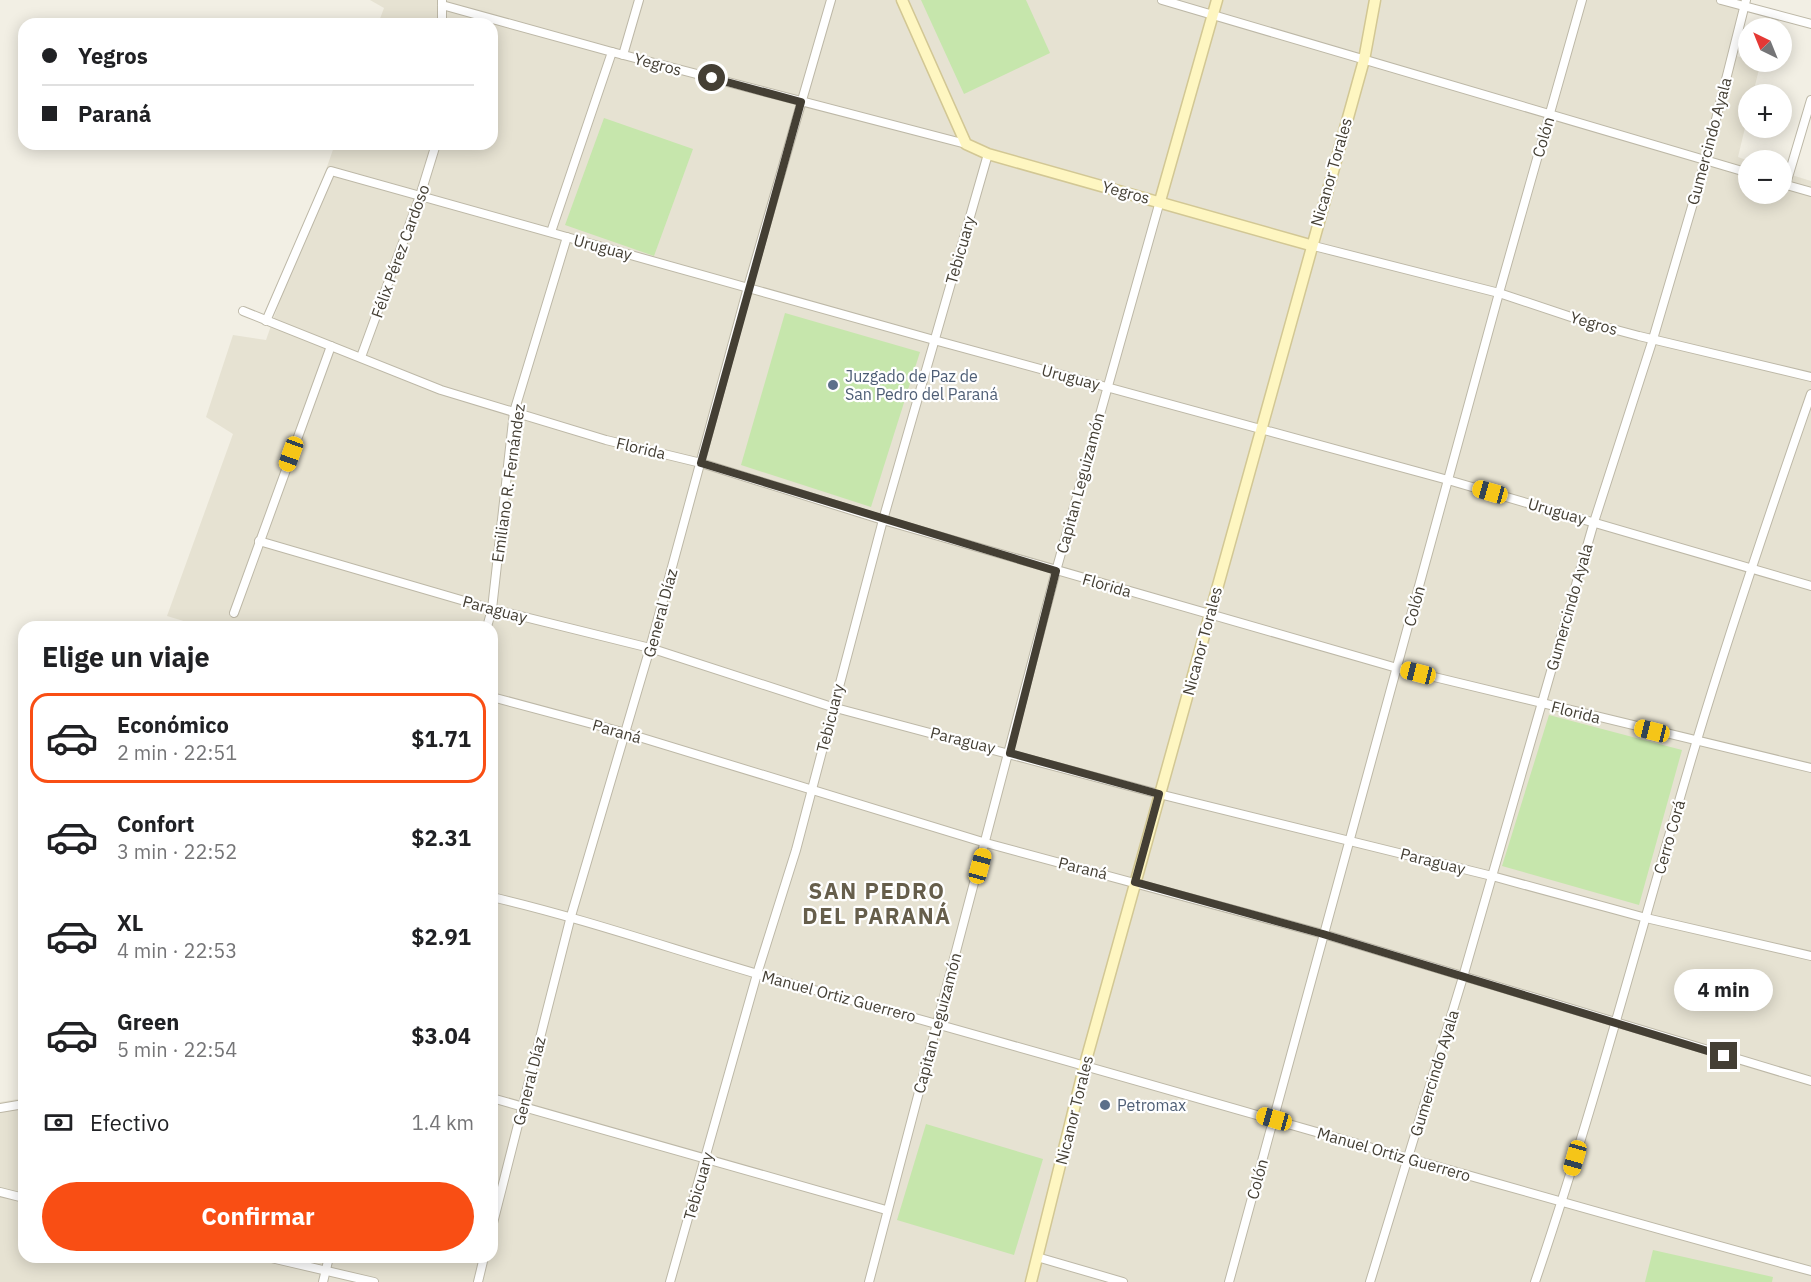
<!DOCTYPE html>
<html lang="es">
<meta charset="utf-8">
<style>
body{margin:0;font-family:"IBM Plex Sans",sans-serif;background:#f2f2f2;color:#202124;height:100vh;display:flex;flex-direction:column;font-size:22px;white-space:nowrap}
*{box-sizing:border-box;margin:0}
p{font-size:20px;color:#757577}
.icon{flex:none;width:33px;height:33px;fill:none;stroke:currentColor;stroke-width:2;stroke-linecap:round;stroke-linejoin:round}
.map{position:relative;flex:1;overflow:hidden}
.panel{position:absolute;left:18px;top:621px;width:480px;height:642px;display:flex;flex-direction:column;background:#fff;border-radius:18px;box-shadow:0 3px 15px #0003}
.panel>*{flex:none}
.guide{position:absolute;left:18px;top:18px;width:480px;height:132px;border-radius:18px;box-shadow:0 3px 15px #0003;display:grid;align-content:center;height:132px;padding:0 24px;background:#fff}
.needle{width:39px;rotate:317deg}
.buttons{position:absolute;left:1738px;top:18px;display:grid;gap:12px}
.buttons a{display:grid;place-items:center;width:54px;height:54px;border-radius:50%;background:#fff;box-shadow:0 3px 15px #0003;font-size:30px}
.end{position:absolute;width:27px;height:27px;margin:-14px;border:8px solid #443f34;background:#fff;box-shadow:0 0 0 3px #fff}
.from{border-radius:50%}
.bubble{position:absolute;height:42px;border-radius:21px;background:#fff;box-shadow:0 3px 15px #0003;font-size:20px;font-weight:700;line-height:42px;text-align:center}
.car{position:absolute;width:18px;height:36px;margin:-18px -9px;border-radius:8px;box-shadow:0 0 4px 2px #0007;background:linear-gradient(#f5c518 24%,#345 0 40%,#f5c518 0 76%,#345 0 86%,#f5c518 0)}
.guide b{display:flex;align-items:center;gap:21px;height:57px;font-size:22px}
.guide b+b{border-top:2px solid #e0e0e0}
.guide i{width:15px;height:15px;background:#202124}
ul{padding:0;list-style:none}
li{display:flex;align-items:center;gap:18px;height:90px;margin:0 12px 9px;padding:0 12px;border:3px solid transparent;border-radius:18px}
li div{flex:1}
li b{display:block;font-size:22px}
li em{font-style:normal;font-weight:700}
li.current{border-color:#f94e14}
li>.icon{width:54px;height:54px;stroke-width:1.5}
h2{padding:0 24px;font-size:27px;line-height:72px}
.pay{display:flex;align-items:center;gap:15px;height:66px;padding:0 24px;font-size:22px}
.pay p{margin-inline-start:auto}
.primary-button{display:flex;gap:12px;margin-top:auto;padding:12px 24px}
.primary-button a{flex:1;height:69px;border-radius:36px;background:#f94e14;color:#fff;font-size:24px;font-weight:700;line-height:69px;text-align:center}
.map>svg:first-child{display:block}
</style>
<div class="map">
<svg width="1811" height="1282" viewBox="0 0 1811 1282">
<rect width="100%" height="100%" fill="#f2efe4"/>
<!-- residential -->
<path fill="#e6e2d2" d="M370 0H1739L1737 56 1760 65 1753 94H1749V111L1738 157 1749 161V194H1782V172L1811 181V1282H0V1102L24 1098V1257H492V627H203L167 616 233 434 206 417 233 335 266 340 335 144H492V24H378L384 8Z"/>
<!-- green -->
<g fill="#c6e6ac">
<path d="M921 0H1026L1050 53 964 94Z"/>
<path d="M604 118 693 149 654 256 565 225Z"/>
<path d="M785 313 920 352 871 507 741 465Z"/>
<path d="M1549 715 1682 750 1639 905 1502 866Z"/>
<path d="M926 1124 1043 1159 1014 1255 897 1220Z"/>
<path d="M1653 1250 1773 1277 1772 1282H1645Z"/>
</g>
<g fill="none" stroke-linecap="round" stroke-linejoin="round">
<!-- street casing -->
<g stroke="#bdb8a7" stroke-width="10">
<g id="street">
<path d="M1162 0 1749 173"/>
<path d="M1721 0 1811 24"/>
<path d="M442 5 612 52 966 144"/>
<path d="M442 24V1"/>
<path d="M623 55 639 0"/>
<path d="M1783 184 1811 192"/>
<path d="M1786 184 1811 100"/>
<path d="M551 232 612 52"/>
<path d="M1310 245 1499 293 1583 321 1639 336 1811 377"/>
<path d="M243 311 441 390 606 440 701 463 883 520 1397 668 1811 768"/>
<path d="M266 321 331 171 934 340 1448 480 1811 586"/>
<path d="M361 357 420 196 436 144"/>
<path d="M259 541 492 609 650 648 832 707 1159 794 1492 876 1646 918 1811 956"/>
<path d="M234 613 331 346"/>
<path d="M487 627 492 609 514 412 567 237"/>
<path d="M492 697 626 733 986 843 1323 934 1811 1081"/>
<path d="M492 897C595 921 694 957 796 985 1135 1078 1472 1179 1811 1271"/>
<path d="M492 1098 886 1210"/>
<path d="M0 1108 24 1104"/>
<path d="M0 1192 24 1198"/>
<path d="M492 1227 571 916 650 648 748 287 831 0"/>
<path d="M267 1257 374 1282"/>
<path d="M1037 1257 1123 1282"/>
<path d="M323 1282 329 1257"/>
<path d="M478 1282 484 1257"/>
<path d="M670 1282 757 974 796 850 883 520 988 154"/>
<path d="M869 1282 1056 571 1160 201"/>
<path d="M1229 1282 1499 293 1582 0"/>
<path d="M1370 1282 1463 977 1594 522 1653 339 1706 159 1746 0"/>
<path d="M1535 1282C1596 1103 1643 921 1697 740 1732 624 1771 509 1811 394"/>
</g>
</g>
<!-- secondary casing -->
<g stroke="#d2c794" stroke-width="13">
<g id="secondary">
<path d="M902 0 966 144 988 154 1310 245"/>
<path d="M1160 201 1217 0"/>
<path d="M1031 1282 1085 1064 1364 60 1375 0"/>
</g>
</g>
<!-- street -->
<use href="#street" stroke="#fff" stroke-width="8"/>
<!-- secondary -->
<use href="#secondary" stroke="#fef6c1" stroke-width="10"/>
</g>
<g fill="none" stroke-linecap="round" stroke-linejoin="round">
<!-- route -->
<path stroke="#443f34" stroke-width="8" d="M712 78 801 102 701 463 1056 571 1010 753 1159 794 1135 882 1323 934 1724 1056"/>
</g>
<!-- markers -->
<g fill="#5c6f8a" stroke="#fff" stroke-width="2">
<circle cx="833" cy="385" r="6"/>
<circle cx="1105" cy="1105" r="6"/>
</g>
<g text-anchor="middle" stroke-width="4.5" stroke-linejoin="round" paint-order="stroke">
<!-- street labels -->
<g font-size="16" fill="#443f34" stroke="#fff">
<text transform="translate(658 64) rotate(15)" y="6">Yegros</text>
<text transform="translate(1543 137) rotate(-74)" y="6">Colón</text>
<text transform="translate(1709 141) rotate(-75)" y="6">Gumercindo Ayala</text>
<text transform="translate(1331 172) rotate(-74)" y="6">Nicanor Torales</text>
<text transform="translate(1126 192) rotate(15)" y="6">Yegros</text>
<text transform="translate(603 247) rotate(15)" y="6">Uruguay</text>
<text transform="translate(960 250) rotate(-74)" y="6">Tebicuary</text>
<text transform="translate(400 251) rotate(-70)" y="6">Félix Pérez Cardoso</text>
<text transform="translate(1594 323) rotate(16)" y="6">Yegros</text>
<text transform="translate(1071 377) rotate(15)" y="6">Uruguay</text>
<text transform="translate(641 448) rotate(13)" y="6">Florida</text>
<text transform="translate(508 483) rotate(-82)" y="6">Emiliano R. Fernández</text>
<text transform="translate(1080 483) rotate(-75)" y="6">Capitan Leguizamón</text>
<text transform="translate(1557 511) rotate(16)" y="6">Uruguay</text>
<text transform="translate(1107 585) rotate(16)" y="6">Florida</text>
<text transform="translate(1414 606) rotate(-75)" y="6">Colón</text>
<text transform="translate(1569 607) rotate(-74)" y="6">Gumercindo Ayala</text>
<text transform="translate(495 609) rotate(15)" y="6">Paraguay</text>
<text transform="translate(660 613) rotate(-75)" y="6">General Díaz</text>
<text transform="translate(1202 641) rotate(-75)" y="6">Nicanor Torales</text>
<text transform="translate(1576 712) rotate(14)" y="6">Florida</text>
<text transform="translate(830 718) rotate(-76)" y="6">Tebicuary</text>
<text transform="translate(617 731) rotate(16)" y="6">Paraná</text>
<text transform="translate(963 740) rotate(14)" y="6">Paraguay</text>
<text transform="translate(1669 837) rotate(-74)" y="6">Cerro Corá</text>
<text transform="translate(1433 861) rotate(14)" y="6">Paraguay</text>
<text transform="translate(1083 868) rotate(14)" y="6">Paraná</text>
<text transform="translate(839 996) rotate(15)" y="6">Manuel Ortiz Guerrero</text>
<text transform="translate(937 1023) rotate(-75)" y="6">Capitan Leguizamón</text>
<text transform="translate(1434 1073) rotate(-73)" y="6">Gumercindo Ayala</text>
<text transform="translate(529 1081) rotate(-76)" y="6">General Díaz</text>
<text transform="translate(1074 1110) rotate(-76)" y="6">Nicanor Torales</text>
<text transform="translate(1394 1154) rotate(16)" y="6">Manuel Ortiz Guerrero</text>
<text transform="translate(1257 1179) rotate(-75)" y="6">Colón</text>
<text transform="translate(698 1186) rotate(-74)" y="6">Tebicuary</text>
</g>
<!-- service labels -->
<g font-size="16" fill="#4e5e75" stroke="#fff" text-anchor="start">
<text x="845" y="382">Juzgado de Paz de<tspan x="845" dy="18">San Pedro del Paraná</tspan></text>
<text x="1117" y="1111">Petromax</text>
</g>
<!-- district labels -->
<g font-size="22" font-weight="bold" letter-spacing="1.5" fill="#665e4b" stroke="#fff">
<text x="877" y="899">SAN PEDRO<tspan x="877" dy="25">DEL PARANÁ</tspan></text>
</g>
</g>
</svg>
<div class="buttons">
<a><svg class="needle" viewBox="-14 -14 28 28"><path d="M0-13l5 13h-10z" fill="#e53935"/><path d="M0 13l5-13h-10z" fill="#757577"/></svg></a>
<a>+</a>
<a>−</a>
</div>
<i class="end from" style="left:712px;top:78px"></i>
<i class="end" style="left:1724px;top:1056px"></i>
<div class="bubble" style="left:1674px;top:969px;width:99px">4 min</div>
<i class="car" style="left:291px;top:454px;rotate:200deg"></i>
<i class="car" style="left:1490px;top:492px;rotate:286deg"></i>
<i class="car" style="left:1418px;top:673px;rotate:284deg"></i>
<i class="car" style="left:1652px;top:731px;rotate:284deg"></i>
<i class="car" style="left:980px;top:866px;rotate:15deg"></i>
<i class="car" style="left:1274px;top:1119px;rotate:286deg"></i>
<i class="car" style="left:1575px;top:1158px;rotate:196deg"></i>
<div class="guide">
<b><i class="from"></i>Yegros</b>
<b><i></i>Paraná</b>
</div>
<section class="panel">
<h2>Elige un viaje</h2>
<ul>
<li class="current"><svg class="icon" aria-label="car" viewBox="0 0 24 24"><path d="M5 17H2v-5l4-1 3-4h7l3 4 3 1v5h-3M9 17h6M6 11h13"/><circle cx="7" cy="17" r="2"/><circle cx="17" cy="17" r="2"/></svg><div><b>Económico</b><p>2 min · 22:51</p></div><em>$1.71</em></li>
<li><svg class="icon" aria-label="car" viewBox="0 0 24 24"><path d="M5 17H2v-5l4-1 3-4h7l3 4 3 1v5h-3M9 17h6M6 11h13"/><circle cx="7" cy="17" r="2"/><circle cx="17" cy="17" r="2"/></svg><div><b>Confort</b><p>3 min · 22:52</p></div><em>$2.31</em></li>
<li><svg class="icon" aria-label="car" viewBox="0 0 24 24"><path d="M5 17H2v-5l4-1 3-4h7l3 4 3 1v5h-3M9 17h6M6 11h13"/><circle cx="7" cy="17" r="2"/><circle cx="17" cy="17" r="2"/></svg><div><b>XL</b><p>4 min · 22:53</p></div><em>$2.91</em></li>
<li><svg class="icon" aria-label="car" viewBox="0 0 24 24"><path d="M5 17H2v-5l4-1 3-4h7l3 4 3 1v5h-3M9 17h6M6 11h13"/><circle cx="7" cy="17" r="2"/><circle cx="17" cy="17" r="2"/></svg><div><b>Green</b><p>5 min · 22:54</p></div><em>$3.04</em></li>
</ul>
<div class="pay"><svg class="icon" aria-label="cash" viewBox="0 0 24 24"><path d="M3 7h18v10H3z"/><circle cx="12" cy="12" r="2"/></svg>Efectivo<p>1.4 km</p></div>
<div class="primary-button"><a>Confirmar</a></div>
</section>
</div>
